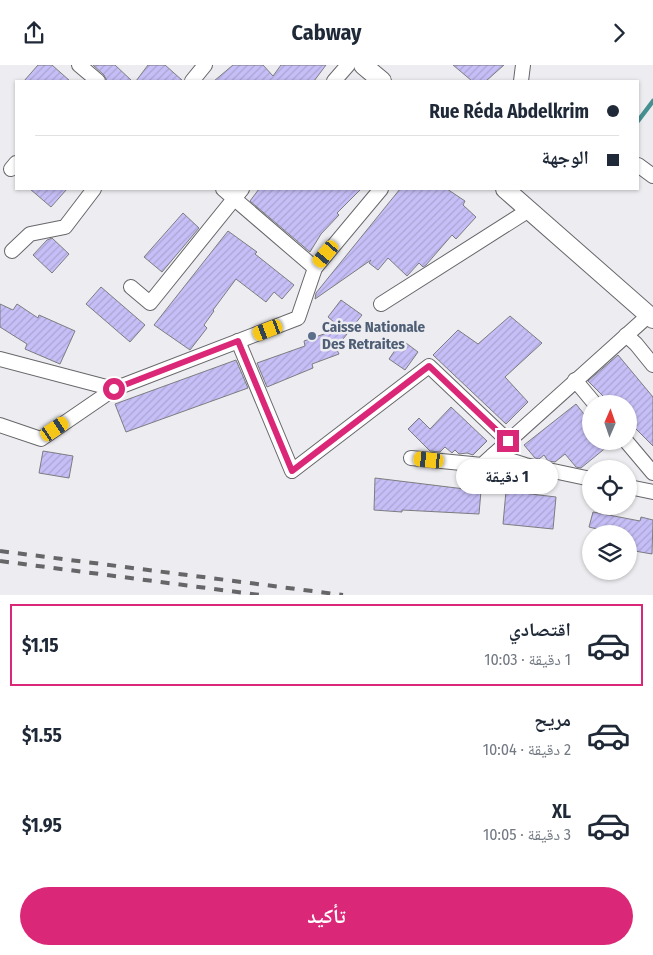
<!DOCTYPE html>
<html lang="ar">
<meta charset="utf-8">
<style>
body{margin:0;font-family:"Fira Sans Condensed","Noto Naskh Arabic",sans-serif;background:#f6f6f7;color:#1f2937;direction:rtl;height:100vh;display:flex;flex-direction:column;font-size:19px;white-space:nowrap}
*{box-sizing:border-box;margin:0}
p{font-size:16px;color:#747a83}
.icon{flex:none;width:28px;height:28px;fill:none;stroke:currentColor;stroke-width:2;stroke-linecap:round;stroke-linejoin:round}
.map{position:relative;height:530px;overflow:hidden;direction:ltr}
.panel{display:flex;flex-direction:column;background:#fff;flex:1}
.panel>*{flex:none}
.banner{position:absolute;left:15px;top:15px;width:624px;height:110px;border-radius:0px;box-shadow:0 1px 4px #0004;direction:rtl;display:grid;align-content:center;height:110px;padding:0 20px;background:#fff}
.needle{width:32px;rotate:2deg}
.buttons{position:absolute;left:582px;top:330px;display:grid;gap:10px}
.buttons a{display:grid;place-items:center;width:55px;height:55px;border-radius:50%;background:#fff;box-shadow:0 1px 4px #0004;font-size:25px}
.end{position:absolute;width:22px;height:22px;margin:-11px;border:6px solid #db2777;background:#fff;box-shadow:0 0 0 2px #fff}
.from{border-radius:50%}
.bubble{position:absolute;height:35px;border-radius:18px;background:#fff;box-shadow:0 1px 4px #0004;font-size:16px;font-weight:700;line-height:35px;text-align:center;direction:rtl}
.car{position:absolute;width:15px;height:30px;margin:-15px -8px;border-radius:6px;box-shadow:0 0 4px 1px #0007;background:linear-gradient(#f5c518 24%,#345 0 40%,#f5c518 0 76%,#345 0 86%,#f5c518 0)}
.banner b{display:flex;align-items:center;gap:18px;height:48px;font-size:19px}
.banner b+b{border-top:1px solid #e0e1e3}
.banner i{width:12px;height:12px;background:#1f2937}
ul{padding:9px 0 0;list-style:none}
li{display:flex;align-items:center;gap:15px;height:82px;margin:0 10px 8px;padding:0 10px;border:2px solid transparent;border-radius:0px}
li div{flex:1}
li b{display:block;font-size:19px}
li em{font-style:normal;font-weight:700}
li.selected{border-color:#db2777}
li>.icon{width:45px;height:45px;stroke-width:1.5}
.primary-button{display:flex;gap:10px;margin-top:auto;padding:10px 20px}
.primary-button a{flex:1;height:58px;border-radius:30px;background:#db2777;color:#fff;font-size:20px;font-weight:700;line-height:58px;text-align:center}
header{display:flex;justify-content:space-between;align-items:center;height:65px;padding:0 20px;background:#fff;font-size:22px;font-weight:700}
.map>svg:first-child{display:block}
</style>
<header><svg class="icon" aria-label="forward" viewBox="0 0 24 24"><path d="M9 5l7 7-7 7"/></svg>Cabway<svg class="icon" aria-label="share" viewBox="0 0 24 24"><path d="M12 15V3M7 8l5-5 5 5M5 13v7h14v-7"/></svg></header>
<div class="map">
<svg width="653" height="530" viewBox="0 0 653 530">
<defs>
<pattern id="building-hatch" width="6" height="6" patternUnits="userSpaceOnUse" patternTransform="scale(1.25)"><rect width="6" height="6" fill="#c6bff7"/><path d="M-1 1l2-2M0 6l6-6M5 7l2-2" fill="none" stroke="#aaa4d3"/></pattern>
</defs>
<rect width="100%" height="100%" fill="#ededf1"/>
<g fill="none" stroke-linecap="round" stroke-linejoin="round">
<!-- stream -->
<path stroke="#469091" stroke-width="4.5" d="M638 56 653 36"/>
</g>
<!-- building -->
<g fill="url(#building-hatch)" stroke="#7c7c80">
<path d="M38 0H52L70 16H24Z"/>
<path d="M93 0H115L132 16H107L104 10Z"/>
<path d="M148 0H165L183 16H136Z"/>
<path d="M233 0H263L273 11 281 0H326L314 16H214Z"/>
<path d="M453 0H504L486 16H472Z"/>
<path d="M30 124H67L51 142Z"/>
<path d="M259 124H361L337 148 339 150 321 169 310 187 250 136Z"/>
<path d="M400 124H447L465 136 463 140 476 152 456 174 452 170 426 200 423 202 419 198 407 211 388 193 378 205 369 198 371 195 315 234 316 228Z"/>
<path d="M183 148 199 163 162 207 144 192Z"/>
<path d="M228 166 257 187 255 189 294 220 282 234 274 227 266 237 236 214 213 245 214 246 204 260 207 263 190 285 154 260Z"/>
<path d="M52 173 69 189 52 208 33 190 47 175Z"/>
<path d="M101 222 145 260 130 277 86 239Z"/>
<path d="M341 235 362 250 336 283 339 289 312 299 313 303 267 322 257 298 305 281 304 276 341 263 328 252Z"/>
<path d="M0 239 13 245 17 239 38 253 39 250 75 266 60 299 25 284 27 279 0 262Z"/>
<path d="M510 251 542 278 505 312 528 337 506 359 433 290 458 265 478 279Z"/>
<path d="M402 275 418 287 405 305 389 294Z"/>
<path d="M618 290 653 332V381L629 357V339H611L588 316Z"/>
<path d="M236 295 248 323 126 367 115 339Z"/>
<path d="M576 339 591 358V376H614L581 403 576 402 565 389 555 397 548 396 544 390 539 394 535 393 524 380Z"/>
<path d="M451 342 487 376 473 390 467 388 459 389 455 385 452 388 445 382 440 387 430 386 408 364 419 353 430 364Z"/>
<path d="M43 386 73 391 69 413 39 408Z"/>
<path d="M375 413 481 426 479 449 402 445V447L374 445Z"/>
<path d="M506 426 556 432 553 464 503 459Z"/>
<path d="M593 447 640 456 641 452 653 455 652 489 629 485V469H604L605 466 589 462Z"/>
</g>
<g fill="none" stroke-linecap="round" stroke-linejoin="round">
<!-- minor casing -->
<g stroke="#67676b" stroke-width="16">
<g id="minor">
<path d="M79 0 98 16"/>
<path d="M192 16 205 0"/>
<path d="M334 16 348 0"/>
<path d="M521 16 523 0"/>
<path d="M638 100 653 111"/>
<path d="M11 104 16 98"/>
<path d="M223 124 315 203"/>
<path d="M12 186 30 169 65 162 94 124"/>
<path d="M131 222 150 238 242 124"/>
<path d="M381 239 529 145"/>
<path d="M626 270 636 279 653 300"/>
<path d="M238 276 292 406 429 301 508 376"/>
<path d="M0 294 114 324"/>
<path d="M575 315 595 339"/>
<path d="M0 360 41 374 114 324 298 253 315 203 381 124"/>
<path d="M626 376 653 408"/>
<path d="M493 390 525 400 591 414"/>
<path d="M411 393 482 400 649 250"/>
<path d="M629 422 653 427"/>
</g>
</g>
<!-- major casing -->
<g stroke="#67676b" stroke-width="20">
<g id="major">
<path d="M363 0 382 16"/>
<path d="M505 124 653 254"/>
</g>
</g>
<!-- minor -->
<use href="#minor" stroke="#fff" stroke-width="14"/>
<!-- major -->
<use href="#major" stroke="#fff" stroke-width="18"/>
<!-- rail -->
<g stroke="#666668" stroke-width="4" stroke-dasharray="9 9" stroke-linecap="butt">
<path d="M0 486 343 530"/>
<path d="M0 496 260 530"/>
</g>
</g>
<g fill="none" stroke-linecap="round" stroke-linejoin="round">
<!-- route -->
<path stroke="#db2777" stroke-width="6" d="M114 324 238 276 292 406 429 301 508 376"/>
</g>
<!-- markers -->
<circle fill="#5c6f8a" stroke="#ededf1" stroke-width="2" cx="312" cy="271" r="5"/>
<g text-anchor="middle" stroke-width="5" stroke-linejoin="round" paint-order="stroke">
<!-- service labels -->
<g font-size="15" font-weight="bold" fill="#4e5e75" stroke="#ededf1" text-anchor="start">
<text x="322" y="267">Caisse Nationale<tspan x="322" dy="17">Des Retraites</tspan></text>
</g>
</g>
</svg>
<div class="buttons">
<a><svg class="needle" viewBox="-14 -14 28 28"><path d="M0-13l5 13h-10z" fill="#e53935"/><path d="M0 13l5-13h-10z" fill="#747a83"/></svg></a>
<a><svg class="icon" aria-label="locate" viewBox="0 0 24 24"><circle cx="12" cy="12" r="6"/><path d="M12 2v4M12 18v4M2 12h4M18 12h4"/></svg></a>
<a><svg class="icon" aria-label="layers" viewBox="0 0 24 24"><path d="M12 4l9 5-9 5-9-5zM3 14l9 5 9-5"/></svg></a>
</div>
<i class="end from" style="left:114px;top:324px"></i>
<i class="end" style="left:508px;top:376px"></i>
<div class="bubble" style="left:456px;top:394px;width:102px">1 دقيقة</div>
<i class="car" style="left:326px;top:189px;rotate:220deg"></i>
<i class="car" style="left:268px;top:265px;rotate:249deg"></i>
<i class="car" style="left:55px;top:364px;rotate:56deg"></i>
<i class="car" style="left:429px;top:395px;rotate:276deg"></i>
<div class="banner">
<b><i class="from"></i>Rue Réda Abdelkrim</b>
<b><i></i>الوجهة</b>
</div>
</div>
<section class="panel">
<ul>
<li class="selected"><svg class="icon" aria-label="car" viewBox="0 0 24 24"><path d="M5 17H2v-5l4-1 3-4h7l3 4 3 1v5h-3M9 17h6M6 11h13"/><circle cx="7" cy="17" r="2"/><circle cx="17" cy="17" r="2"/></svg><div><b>اقتصادي</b><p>1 دقيقة · 10:03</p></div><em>$1.15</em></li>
<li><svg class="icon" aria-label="car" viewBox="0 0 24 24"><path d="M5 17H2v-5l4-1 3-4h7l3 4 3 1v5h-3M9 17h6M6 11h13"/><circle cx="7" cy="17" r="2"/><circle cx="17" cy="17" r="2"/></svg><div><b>مريح</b><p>2 دقيقة · 10:04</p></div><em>$1.55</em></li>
<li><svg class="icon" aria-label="car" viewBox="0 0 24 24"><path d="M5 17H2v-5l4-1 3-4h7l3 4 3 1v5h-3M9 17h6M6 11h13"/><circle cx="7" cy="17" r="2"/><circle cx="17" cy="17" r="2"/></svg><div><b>XL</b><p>3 دقيقة · 10:05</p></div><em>$1.95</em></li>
</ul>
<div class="primary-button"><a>تأكيد</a></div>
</section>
